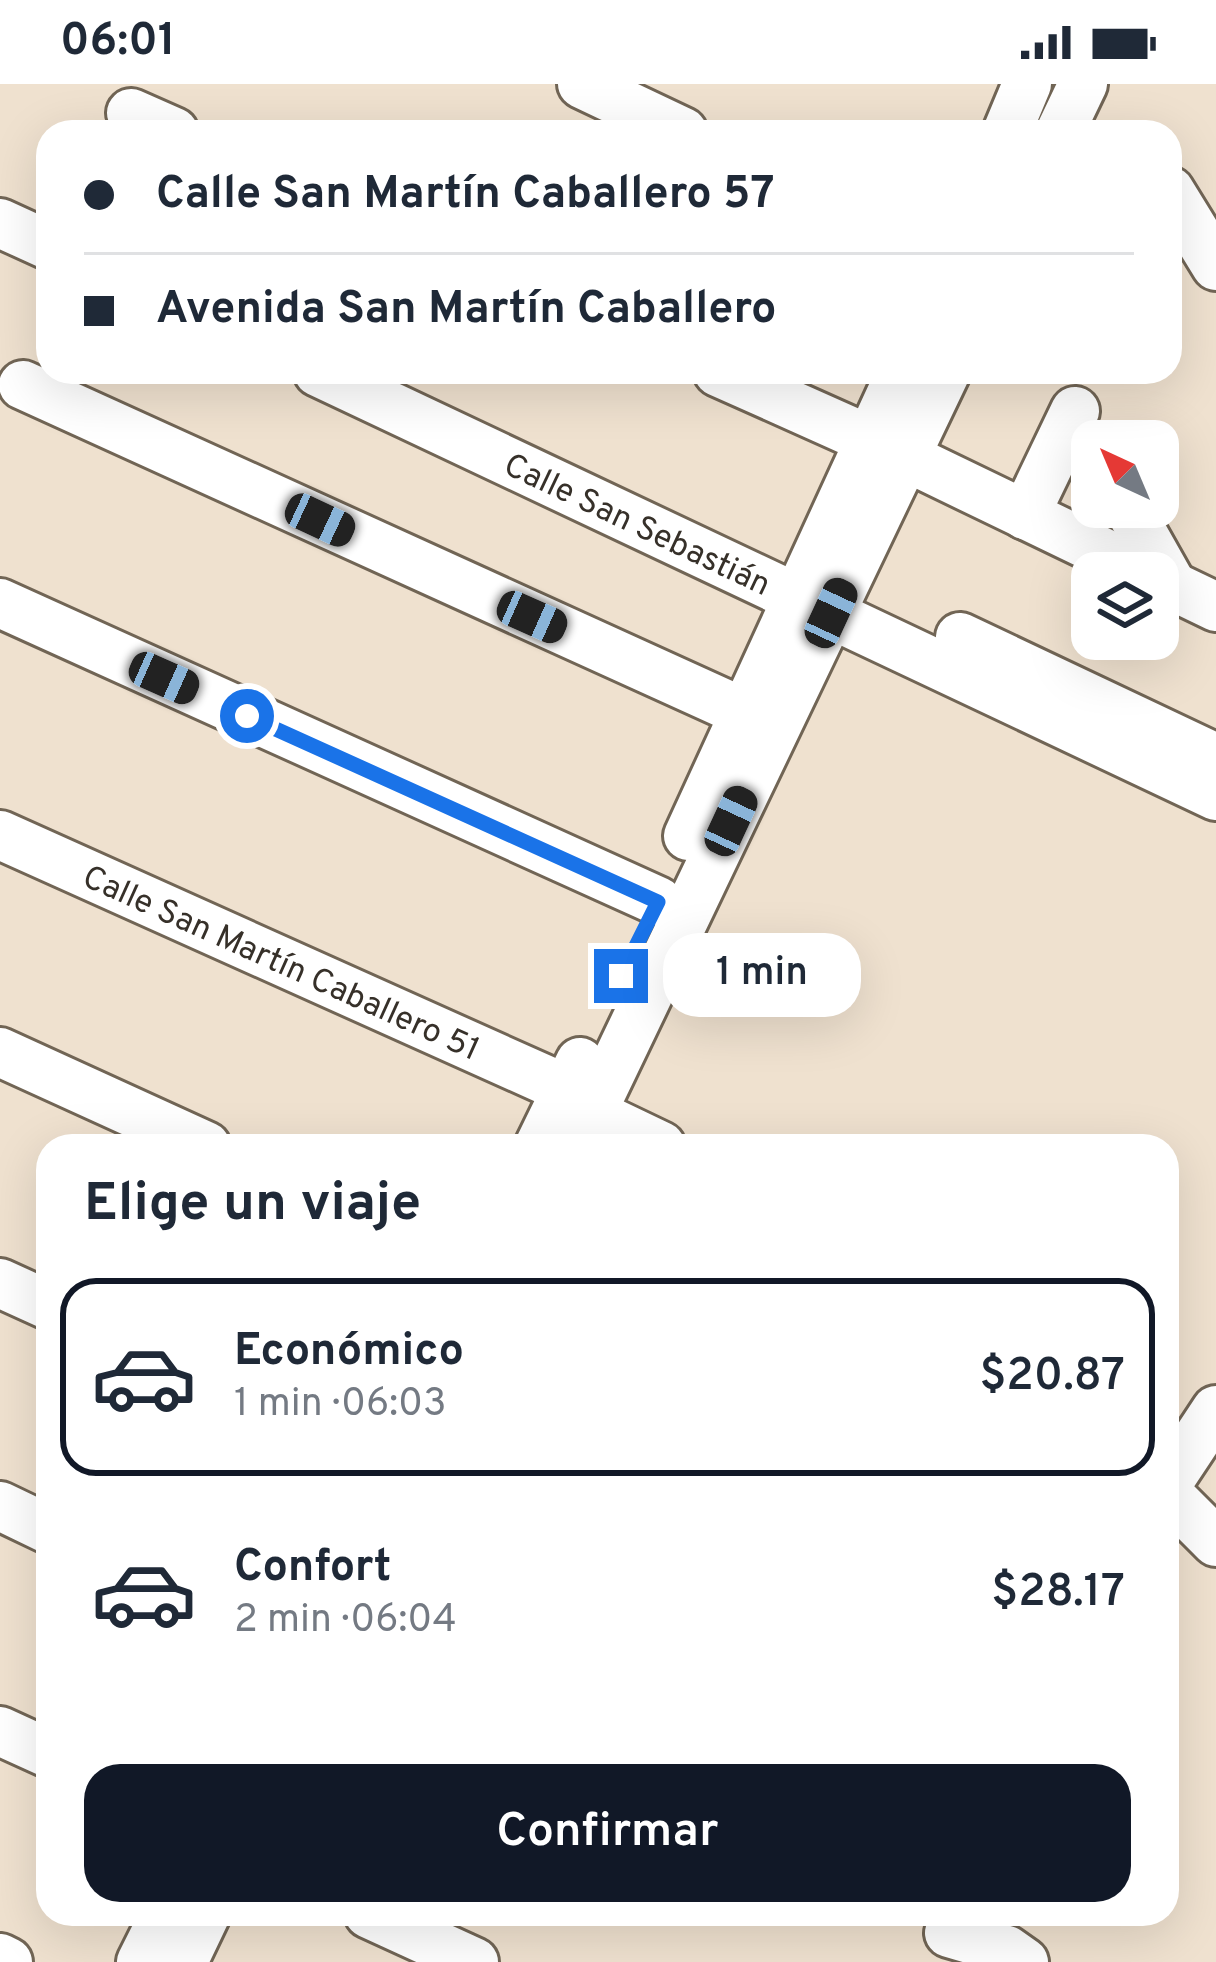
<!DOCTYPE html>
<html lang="es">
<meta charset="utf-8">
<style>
body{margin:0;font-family:Overpass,sans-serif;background:#f6f6f7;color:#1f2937;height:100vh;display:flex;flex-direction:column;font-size:45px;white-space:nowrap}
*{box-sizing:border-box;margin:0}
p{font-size:39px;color:#747a83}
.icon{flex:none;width:66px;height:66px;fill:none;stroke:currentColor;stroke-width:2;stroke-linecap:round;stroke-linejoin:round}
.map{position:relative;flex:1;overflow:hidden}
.panel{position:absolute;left:36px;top:1050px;width:1143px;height:792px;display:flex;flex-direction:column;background:#fff;border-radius:36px;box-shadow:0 12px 48px #0002}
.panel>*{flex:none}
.guide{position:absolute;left:36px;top:36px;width:1146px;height:264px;border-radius:36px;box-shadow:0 12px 48px #0002;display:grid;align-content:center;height:264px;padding:0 48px;background:#fff}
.needle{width:78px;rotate:316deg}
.tools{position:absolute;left:1071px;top:336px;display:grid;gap:24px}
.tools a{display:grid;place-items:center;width:108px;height:108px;border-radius:24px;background:#fff;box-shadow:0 12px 48px #0002;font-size:60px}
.end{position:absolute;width:54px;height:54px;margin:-27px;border:15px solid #1a73e8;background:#fff;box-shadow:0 0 0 6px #fff}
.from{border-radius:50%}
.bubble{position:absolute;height:84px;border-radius:36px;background:#fff;box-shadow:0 12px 48px #0002;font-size:39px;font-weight:600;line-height:84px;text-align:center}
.car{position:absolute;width:36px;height:72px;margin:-36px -18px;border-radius:15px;box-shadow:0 0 9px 3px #0007;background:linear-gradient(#222 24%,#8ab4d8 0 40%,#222 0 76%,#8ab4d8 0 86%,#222 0)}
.guide b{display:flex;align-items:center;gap:42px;height:114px;font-size:45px}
.guide b+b{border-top:3px solid #e0e1e3}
.guide i{width:30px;height:30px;background:#1f2937}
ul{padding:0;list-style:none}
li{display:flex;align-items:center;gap:36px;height:198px;margin:0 24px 18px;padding:0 24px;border:6px solid transparent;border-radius:36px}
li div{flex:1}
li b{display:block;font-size:45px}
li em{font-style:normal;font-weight:600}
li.current{border-color:#111827}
li>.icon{width:108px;height:108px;stroke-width:1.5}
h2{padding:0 48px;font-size:54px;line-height:144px}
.action{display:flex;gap:24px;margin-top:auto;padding:24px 48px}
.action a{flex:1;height:138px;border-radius:36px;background:#111827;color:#fff;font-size:48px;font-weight:600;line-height:138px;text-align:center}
.status{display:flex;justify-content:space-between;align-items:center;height:84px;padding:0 60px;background:#fff;direction:ltr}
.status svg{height:33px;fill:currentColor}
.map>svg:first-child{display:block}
</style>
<div class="status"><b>06:01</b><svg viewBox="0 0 49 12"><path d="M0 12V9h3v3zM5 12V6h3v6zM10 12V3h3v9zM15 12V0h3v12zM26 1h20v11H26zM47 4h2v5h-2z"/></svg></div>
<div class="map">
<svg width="1216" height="1878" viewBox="0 0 1216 1878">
<rect width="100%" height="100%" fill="#efe1cf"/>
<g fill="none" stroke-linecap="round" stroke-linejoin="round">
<!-- minor casing -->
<g stroke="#716555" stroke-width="54">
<g id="minor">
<path d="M582 0 683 48"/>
<path d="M131 29 174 48"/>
<path d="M1007 48 1027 0"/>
<path d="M1060 48 1083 0"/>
<path d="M1170 107 1216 182"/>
<path d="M0 139 48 161"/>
<path id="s1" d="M318 288 1216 712"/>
<path d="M718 288 870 356"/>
<path d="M23 301 745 629"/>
<path d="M906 373 1146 489"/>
<path d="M1128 423 1172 501"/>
<path d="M1025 431 1075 327"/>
<path d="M1158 495 1216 523"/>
<path d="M0 519 658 817"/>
<path d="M960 553 1216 674"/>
<path id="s2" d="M0 751 566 1005"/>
<path d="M688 752 901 288"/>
<path d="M0 968 206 1062"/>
<path d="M592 1029 661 1062"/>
<path d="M539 1062 580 978"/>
<path d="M576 1062 946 288"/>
<path d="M0 1199 48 1221"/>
<path d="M1167 1400 1216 1326"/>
<path d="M1167 1409 1216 1458"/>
<path d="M0 1422 48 1445"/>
<path d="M0 1647 48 1669"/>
<path d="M369 1830 474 1878"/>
<path d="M949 1849 1007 1866 1024 1878"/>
<path d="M0 1874 8 1878"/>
<path d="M141 1878 165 1830"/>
<path d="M183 1878 206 1830"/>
</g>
</g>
<!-- minor -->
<use href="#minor" stroke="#fff" stroke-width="48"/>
</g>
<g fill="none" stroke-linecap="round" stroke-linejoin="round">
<!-- route -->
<path stroke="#1a73e8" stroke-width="15" d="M247 632 658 818 621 892"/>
</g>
<g text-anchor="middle" stroke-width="9" stroke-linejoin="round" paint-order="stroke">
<!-- street labels -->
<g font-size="33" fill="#363029" stroke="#fff">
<text dy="12" stroke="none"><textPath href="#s1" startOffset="354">Calle San Sebastián</textPath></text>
<text dy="12" stroke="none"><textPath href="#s2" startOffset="309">Calle San Martín Caballero 51</textPath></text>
</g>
</g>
</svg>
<div class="tools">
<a><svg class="needle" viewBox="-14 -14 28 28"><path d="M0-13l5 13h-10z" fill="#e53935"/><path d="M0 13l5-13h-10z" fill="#747a83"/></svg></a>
<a><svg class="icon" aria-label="layers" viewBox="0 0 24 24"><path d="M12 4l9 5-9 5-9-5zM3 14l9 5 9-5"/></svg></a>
</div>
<i class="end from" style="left:247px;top:632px"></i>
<i class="end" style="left:621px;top:892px"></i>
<div class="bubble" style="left:663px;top:849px;width:198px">1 min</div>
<i class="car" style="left:320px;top:436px;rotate:115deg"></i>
<i class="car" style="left:831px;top:529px;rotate:25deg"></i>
<i class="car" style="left:532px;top:533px;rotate:114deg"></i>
<i class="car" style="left:164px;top:594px;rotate:114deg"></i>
<i class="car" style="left:731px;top:737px;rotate:25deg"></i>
<div class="guide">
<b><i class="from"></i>Calle San Martín Caballero 57</b>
<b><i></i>Avenida San Martín Caballero</b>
</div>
<section class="panel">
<h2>Elige un viaje</h2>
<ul>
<li class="current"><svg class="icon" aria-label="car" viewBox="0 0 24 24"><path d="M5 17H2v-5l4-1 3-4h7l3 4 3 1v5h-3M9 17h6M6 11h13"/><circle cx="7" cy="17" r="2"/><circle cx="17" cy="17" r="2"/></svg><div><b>Económico</b><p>1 min · 06:03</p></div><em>$20.87</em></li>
<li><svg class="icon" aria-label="car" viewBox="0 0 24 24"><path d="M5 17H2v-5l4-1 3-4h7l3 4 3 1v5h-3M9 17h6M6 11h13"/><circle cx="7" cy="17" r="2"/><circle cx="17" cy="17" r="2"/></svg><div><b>Confort</b><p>2 min · 06:04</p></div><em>$28.17</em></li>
</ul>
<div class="action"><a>Confirmar</a></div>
</section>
</div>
